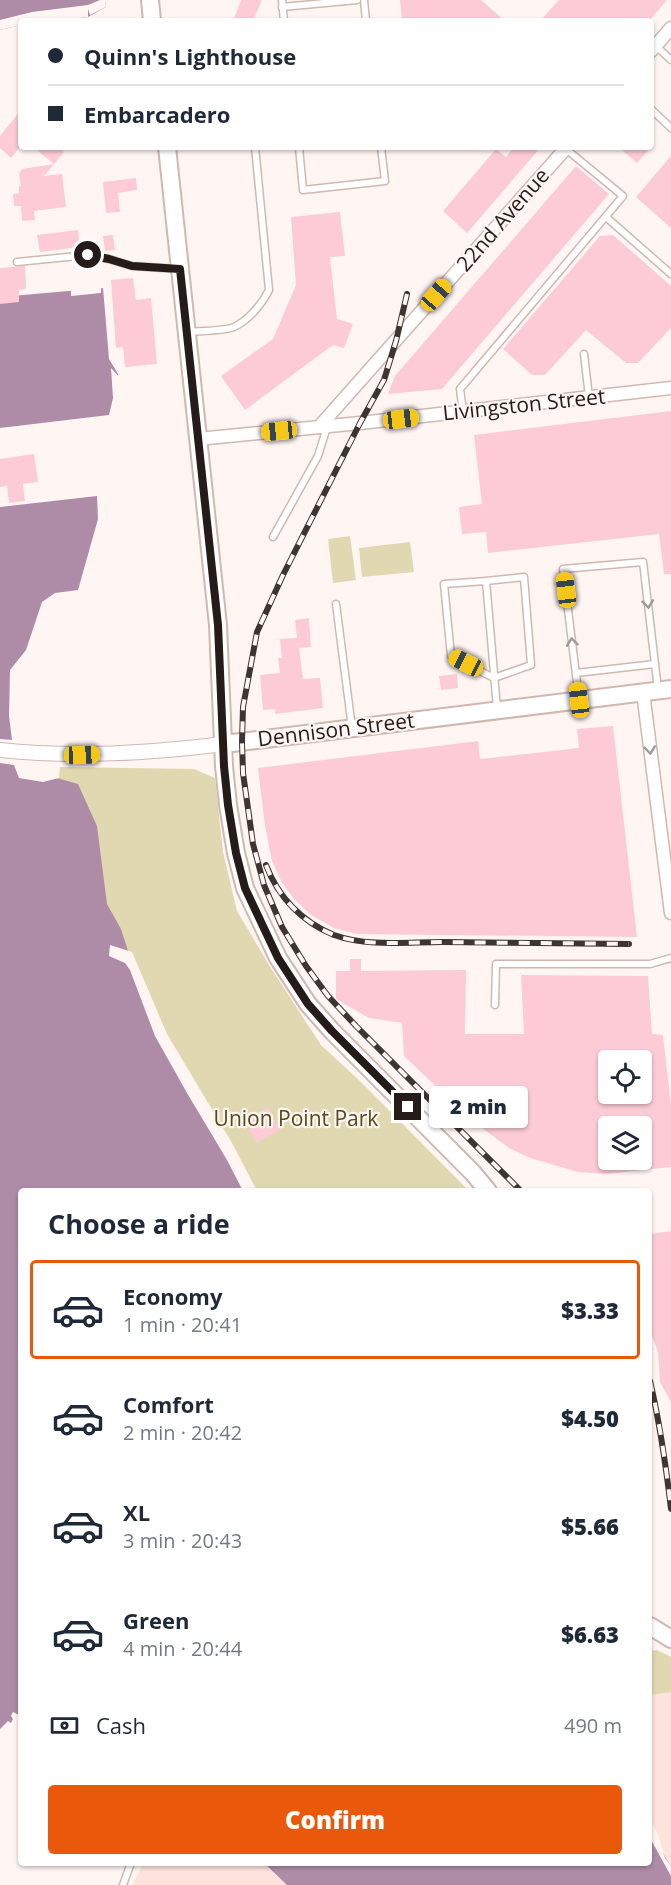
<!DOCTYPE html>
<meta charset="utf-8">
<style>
body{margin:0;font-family:"Open Sans",sans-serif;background:#f2f2f3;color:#1f2937;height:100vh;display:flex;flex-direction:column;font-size:22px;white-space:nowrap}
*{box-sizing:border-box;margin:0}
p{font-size:20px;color:#747a83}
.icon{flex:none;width:33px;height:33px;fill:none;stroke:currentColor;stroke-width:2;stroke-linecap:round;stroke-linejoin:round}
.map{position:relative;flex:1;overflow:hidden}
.details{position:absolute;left:18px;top:1188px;width:634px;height:678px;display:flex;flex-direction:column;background:#fff;border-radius:6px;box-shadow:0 2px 4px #0004}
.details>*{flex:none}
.hud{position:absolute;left:18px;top:18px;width:636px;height:132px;border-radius:6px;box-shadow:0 2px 4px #0004;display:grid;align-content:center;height:132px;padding:0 30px;background:#fff}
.tools{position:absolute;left:598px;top:1050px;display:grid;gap:12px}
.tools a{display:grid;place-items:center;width:54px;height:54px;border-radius:6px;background:#fff;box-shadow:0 2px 4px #0004;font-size:30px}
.end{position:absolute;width:27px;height:27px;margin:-14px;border:8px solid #251c19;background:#fff;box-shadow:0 0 0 3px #fff}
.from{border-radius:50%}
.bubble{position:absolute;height:42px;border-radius:6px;background:#fff;box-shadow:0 2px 4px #0004;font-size:20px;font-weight:800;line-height:42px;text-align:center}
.car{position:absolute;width:18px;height:36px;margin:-18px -9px;border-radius:8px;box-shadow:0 0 4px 2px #0007;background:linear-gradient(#f5c518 24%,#345 0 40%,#f5c518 0 76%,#345 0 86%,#f5c518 0)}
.hud b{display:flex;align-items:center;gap:21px;height:57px;font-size:22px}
.hud b+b{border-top:2px solid #e0e1e3}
.hud i{width:15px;height:15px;background:#1f2937}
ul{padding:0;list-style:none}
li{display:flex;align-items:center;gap:18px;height:99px;margin:0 12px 9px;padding:0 18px;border:3px solid transparent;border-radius:6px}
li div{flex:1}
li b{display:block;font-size:22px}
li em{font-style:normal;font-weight:800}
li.selected{border-color:#ea580c}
li>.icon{width:54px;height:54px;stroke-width:1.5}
h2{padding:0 30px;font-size:27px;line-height:72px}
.pay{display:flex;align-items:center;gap:15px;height:66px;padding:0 30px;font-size:22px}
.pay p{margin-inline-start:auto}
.cta{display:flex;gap:12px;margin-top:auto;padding:12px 30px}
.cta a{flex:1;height:69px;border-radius:6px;background:#ea580c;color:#fff;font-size:24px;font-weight:800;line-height:69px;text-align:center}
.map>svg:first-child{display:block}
</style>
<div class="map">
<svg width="671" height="1885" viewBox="0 0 671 1885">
<rect width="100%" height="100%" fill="#fff5f2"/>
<!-- built -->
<g fill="#fee3dc">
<path d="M671 1692V1866L665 1858 650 1821V1695Z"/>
<path d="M144 1863H264L287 1885H132Z"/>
</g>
<!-- green -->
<g fill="#e0d8b1">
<path d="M350 536 356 580 333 583 328 539Z"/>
<path d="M410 542 414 572 362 577 359 548Z"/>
<path d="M60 767 194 769 215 778 223 852 237 911 269 965 321 1045 361 1082 469 1191H254L165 1036 43 782 59 778Z"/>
<path d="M657 1650 671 1657V1692L650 1695V1651Z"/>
</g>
<!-- water -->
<g fill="#ae8ca8">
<path d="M0 0H105L106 7 88 17 55 21H21V25L0 30Z"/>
<path d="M103 288 109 359 118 374 110 523 85 596 52 605 16 679 25 746 43 774 78 784 97 826 107 904 121 929 131 960 165 1036 254 1191H21V1735L10 1730 0 1741V297Z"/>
<path d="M650 1821 665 1857 671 1866V1885H287L264 1863H650Z"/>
</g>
<!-- pier -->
<g fill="#fff5f2">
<path d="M100 0H105L106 7 90 15 88 9V17L55 21H21V25L0 30V20L32 12 88 5Z"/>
<path d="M101 286V293L71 296V288Z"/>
<path d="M111 368 121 379 120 413 117 414 119 428 115 493 112 494 113 524 88 598 54 607 40 646 19 680 27 745 44 771 59 775V778L43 782 19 778 14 765 0 763V739L12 740 9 716 10 670 26 650 42 602 55 593 78 590 98 519 97 496 0 507V428L109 415 113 398Z"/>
<path d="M110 945 132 952 167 1034 232 1143 257 1191H243L227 1160 187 1093 155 1036 130 970 125 963 109 956Z"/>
<path d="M13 1712 21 1716V1738L11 1733 0 1744V1729L8 1721 11 1723 13 1719 11 1716Z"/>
<path d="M650 1818 659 1837 665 1858 671 1866V1876L650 1838Z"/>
</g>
<!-- building -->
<g fill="#fccbd6" fill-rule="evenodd">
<path d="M241 0H262L253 21H233Z"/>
<path d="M400 0H481L505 21H402Z"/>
<path d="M559 0H667L649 21H540Z"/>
<path d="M21 110V146L11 158 0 148V136Z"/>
<path d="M33 147H58L64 152 54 164Z"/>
<path d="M514 147H541L467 233 443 211 496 149 506 157Z"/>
<path d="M618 147H651L637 163Z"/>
<path d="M671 156V228L636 197Z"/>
<path d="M54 164 44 176 62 174 66 207 34 211 35 220 22 221 21 206H14L13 194 19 193V186H21L19 174 22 169Z"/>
<path d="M576 166 609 194 442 389 388 394 395 376Z"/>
<path d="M136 178 137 190 118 193 120 212 106 213 103 182Z"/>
<path d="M340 212 345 256 330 257 337 319 353 324 344 348 333 345 245 410 221 376 273 339 296 285 291 217Z"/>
<path d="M78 230 80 247 40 252 37 235Z"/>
<path d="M113 235 115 250 105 251 103 236Z"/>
<path d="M613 235 671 286V328L638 363H626L586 330 545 375H532L503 349 600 236Z"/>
<path d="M25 266 26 289 19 290V302L0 304V268Z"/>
<path d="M133 278 136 300 151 298 157 364 125 367 123 347 116 348 111 280Z"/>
<path d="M671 411V574H664L659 534 488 553 486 532 462 534 459 507 482 504 474 435Z"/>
<path d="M34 454 38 482 23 484 25 501 9 503 7 486 0 487V459Z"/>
<path d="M309 618 311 647 299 648 303 679 320 678 323 708 275 714V709L263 710 260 675 280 673 278 658H282L280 639 297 638 295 620Z"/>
<path d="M457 674 458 688 441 690 439 676Z"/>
<path d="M613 726 637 937 357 934 334 928 311 915 295 900 282 883 272 861 265 826 258 768 478 741 480 759 579 748 577 729Z"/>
<path d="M350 959H361V971L466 970 465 1034H524L521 975 648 976 652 1034 663 1035 671 1105V1167L606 1174 578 1172 530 1158 509 1148 470 1119 404 1056 402 1023 369 1018 336 999V971H350ZM609 1060H642V1094H609ZM609 1126H642V1160H609Z"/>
<path d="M268 1107 280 1130 256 1143 244 1121Z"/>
<path d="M671 1231V1402L660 1382 658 1352 650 1330V1234Z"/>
</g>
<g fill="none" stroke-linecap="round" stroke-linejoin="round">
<!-- service casing -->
<g stroke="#d0b8b1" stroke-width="9">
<g id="service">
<path d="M282 0 284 21"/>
<path d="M364 0 366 21"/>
<path d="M282 7 357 0"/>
<path d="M656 46 671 60"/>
<path d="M651 109 671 128"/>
<path d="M299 147 303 190 385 181 381 147"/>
<path d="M606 217 671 274"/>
<path d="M17 262 88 255 109 259 132 266 179 269"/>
<path d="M188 332C199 331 225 331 234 327 249 320 262 304 269 290L255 147"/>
<path d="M584 354 589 397"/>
<path d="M463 412 460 389 623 196 566 149"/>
<path d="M273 537 318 456 327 427"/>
<path d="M486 581 524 577 531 665 494 678 451 656 444 584 486 581 497 708"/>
<path d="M336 604 352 728"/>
<path d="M655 664 658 690"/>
<path d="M576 673 655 664 643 562 563 569 579 699"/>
<path d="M495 1005 496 964H650L671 958"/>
<path d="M123 1885 131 1863"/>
</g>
</g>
<!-- minor casing -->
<g stroke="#d0b8b1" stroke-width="15">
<g id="minor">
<path d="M651 51 671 28"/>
<path d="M319 427 567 147"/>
<path d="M198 439 360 423 671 388"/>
<path d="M643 692 671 913"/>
</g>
</g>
<!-- tertiary casing -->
<g stroke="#d0b8b1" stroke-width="16">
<path id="tertiary" d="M0 750C75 758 149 753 224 744"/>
</g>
<!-- secondary casing -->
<g stroke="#d0b8b1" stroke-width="20">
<g id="secondary">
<path d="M150 0 152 21"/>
<path d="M167 147 218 625 224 766 228 805 236 853 245 888 278 958 308 1004 332 1031 473 1173 488 1191"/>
<path d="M224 744 671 689"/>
<path d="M650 1626 671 1639"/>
</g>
</g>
<!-- service -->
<use href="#service" stroke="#fff" stroke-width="6"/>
<!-- minor -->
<use href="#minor" stroke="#fff" stroke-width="12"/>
<!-- tertiary -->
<use href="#tertiary" stroke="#fff" stroke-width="14"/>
<!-- secondary -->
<use href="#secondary" stroke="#fff" stroke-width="16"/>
<!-- rail casing -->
<g stroke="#3e3532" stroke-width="6">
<g id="rail">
<path d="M407 294 396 341 384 380 360 423 283 575 257 632 243 707 242 742 243 773 253 844 264 885 282 927 306 966 328 996 356 1026 521 1191"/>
<path d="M266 865C278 897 302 922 334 935 367 947 407 942 442 942 504 943 567 943 629 944"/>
<path d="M650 1381C660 1424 666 1466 671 1509"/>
</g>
</g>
<!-- rail -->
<use href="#rail" stroke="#fff5f2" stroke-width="4" stroke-dasharray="11" stroke-linecap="butt"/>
</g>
<!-- one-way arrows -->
<defs><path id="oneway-chevron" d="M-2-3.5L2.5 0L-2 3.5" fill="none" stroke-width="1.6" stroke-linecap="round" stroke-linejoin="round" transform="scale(1.5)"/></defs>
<g stroke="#9d9998">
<use href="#oneway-chevron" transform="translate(648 604) rotate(83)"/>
<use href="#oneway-chevron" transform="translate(572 642) rotate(-97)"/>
<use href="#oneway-chevron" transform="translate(650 750) rotate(83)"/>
</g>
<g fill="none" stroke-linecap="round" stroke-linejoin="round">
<!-- route -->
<path stroke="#251c19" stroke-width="8" d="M88 255 109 259 132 266 180 269 218 625 224 766 228 805 236 853 245 888 278 958 308 1004 332 1031 408 1107"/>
</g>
<g text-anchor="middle" stroke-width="4.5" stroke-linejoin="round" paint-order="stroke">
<!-- street labels -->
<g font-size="21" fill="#251c19" stroke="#fff5f2">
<text transform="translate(503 220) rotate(-49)" y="7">22nd Avenue</text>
<text transform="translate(524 405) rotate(-6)" y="7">Livingston Street</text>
<text transform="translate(336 730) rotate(-7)" y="7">Dennison Street</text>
</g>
<!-- park labels -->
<g font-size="21" fill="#544b18" stroke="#fff5f2">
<text x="296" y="1126">Union Point Park</text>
</g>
</g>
</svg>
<div class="tools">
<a><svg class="icon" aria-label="locate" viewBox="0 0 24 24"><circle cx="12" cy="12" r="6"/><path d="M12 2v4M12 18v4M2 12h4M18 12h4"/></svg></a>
<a><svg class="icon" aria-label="layers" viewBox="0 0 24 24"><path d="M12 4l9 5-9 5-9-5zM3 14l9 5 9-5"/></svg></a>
</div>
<i class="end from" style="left:88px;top:255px"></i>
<i class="end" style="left:408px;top:1107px"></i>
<div class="bubble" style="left:429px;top:1086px;width:99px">2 min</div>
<i class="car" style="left:436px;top:295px;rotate:41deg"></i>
<i class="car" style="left:401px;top:419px;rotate:83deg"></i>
<i class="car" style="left:279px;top:431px;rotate:264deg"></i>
<i class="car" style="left:566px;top:590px;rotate:353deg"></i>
<i class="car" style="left:466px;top:663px;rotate:297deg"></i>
<i class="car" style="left:579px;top:700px;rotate:353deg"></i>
<i class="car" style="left:82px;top:755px;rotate:88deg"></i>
<div class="hud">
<b><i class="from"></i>Quinn's Lighthouse</b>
<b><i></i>Embarcadero</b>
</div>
<section class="details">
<h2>Choose a ride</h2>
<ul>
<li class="selected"><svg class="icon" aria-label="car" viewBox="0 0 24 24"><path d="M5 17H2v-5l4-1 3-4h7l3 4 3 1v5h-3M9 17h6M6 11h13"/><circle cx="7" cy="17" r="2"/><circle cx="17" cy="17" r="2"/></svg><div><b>Economy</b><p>1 min · 20:41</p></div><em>$3.33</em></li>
<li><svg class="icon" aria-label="car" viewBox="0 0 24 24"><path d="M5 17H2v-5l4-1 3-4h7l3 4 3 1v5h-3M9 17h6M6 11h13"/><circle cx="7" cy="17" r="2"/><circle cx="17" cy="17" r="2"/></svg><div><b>Comfort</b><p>2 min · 20:42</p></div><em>$4.50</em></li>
<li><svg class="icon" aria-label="car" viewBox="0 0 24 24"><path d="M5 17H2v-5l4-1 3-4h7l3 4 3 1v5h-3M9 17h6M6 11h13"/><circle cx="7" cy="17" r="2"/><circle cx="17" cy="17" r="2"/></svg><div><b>XL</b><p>3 min · 20:43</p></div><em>$5.66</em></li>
<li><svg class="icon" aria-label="car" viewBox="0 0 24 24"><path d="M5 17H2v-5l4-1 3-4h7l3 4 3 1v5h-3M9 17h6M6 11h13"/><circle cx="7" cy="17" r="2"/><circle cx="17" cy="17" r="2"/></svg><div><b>Green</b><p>4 min · 20:44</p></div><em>$6.63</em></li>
</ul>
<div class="pay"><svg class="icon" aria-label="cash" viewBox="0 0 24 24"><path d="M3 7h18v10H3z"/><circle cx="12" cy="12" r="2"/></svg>Cash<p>490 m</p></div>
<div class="cta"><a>Confirm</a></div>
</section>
</div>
